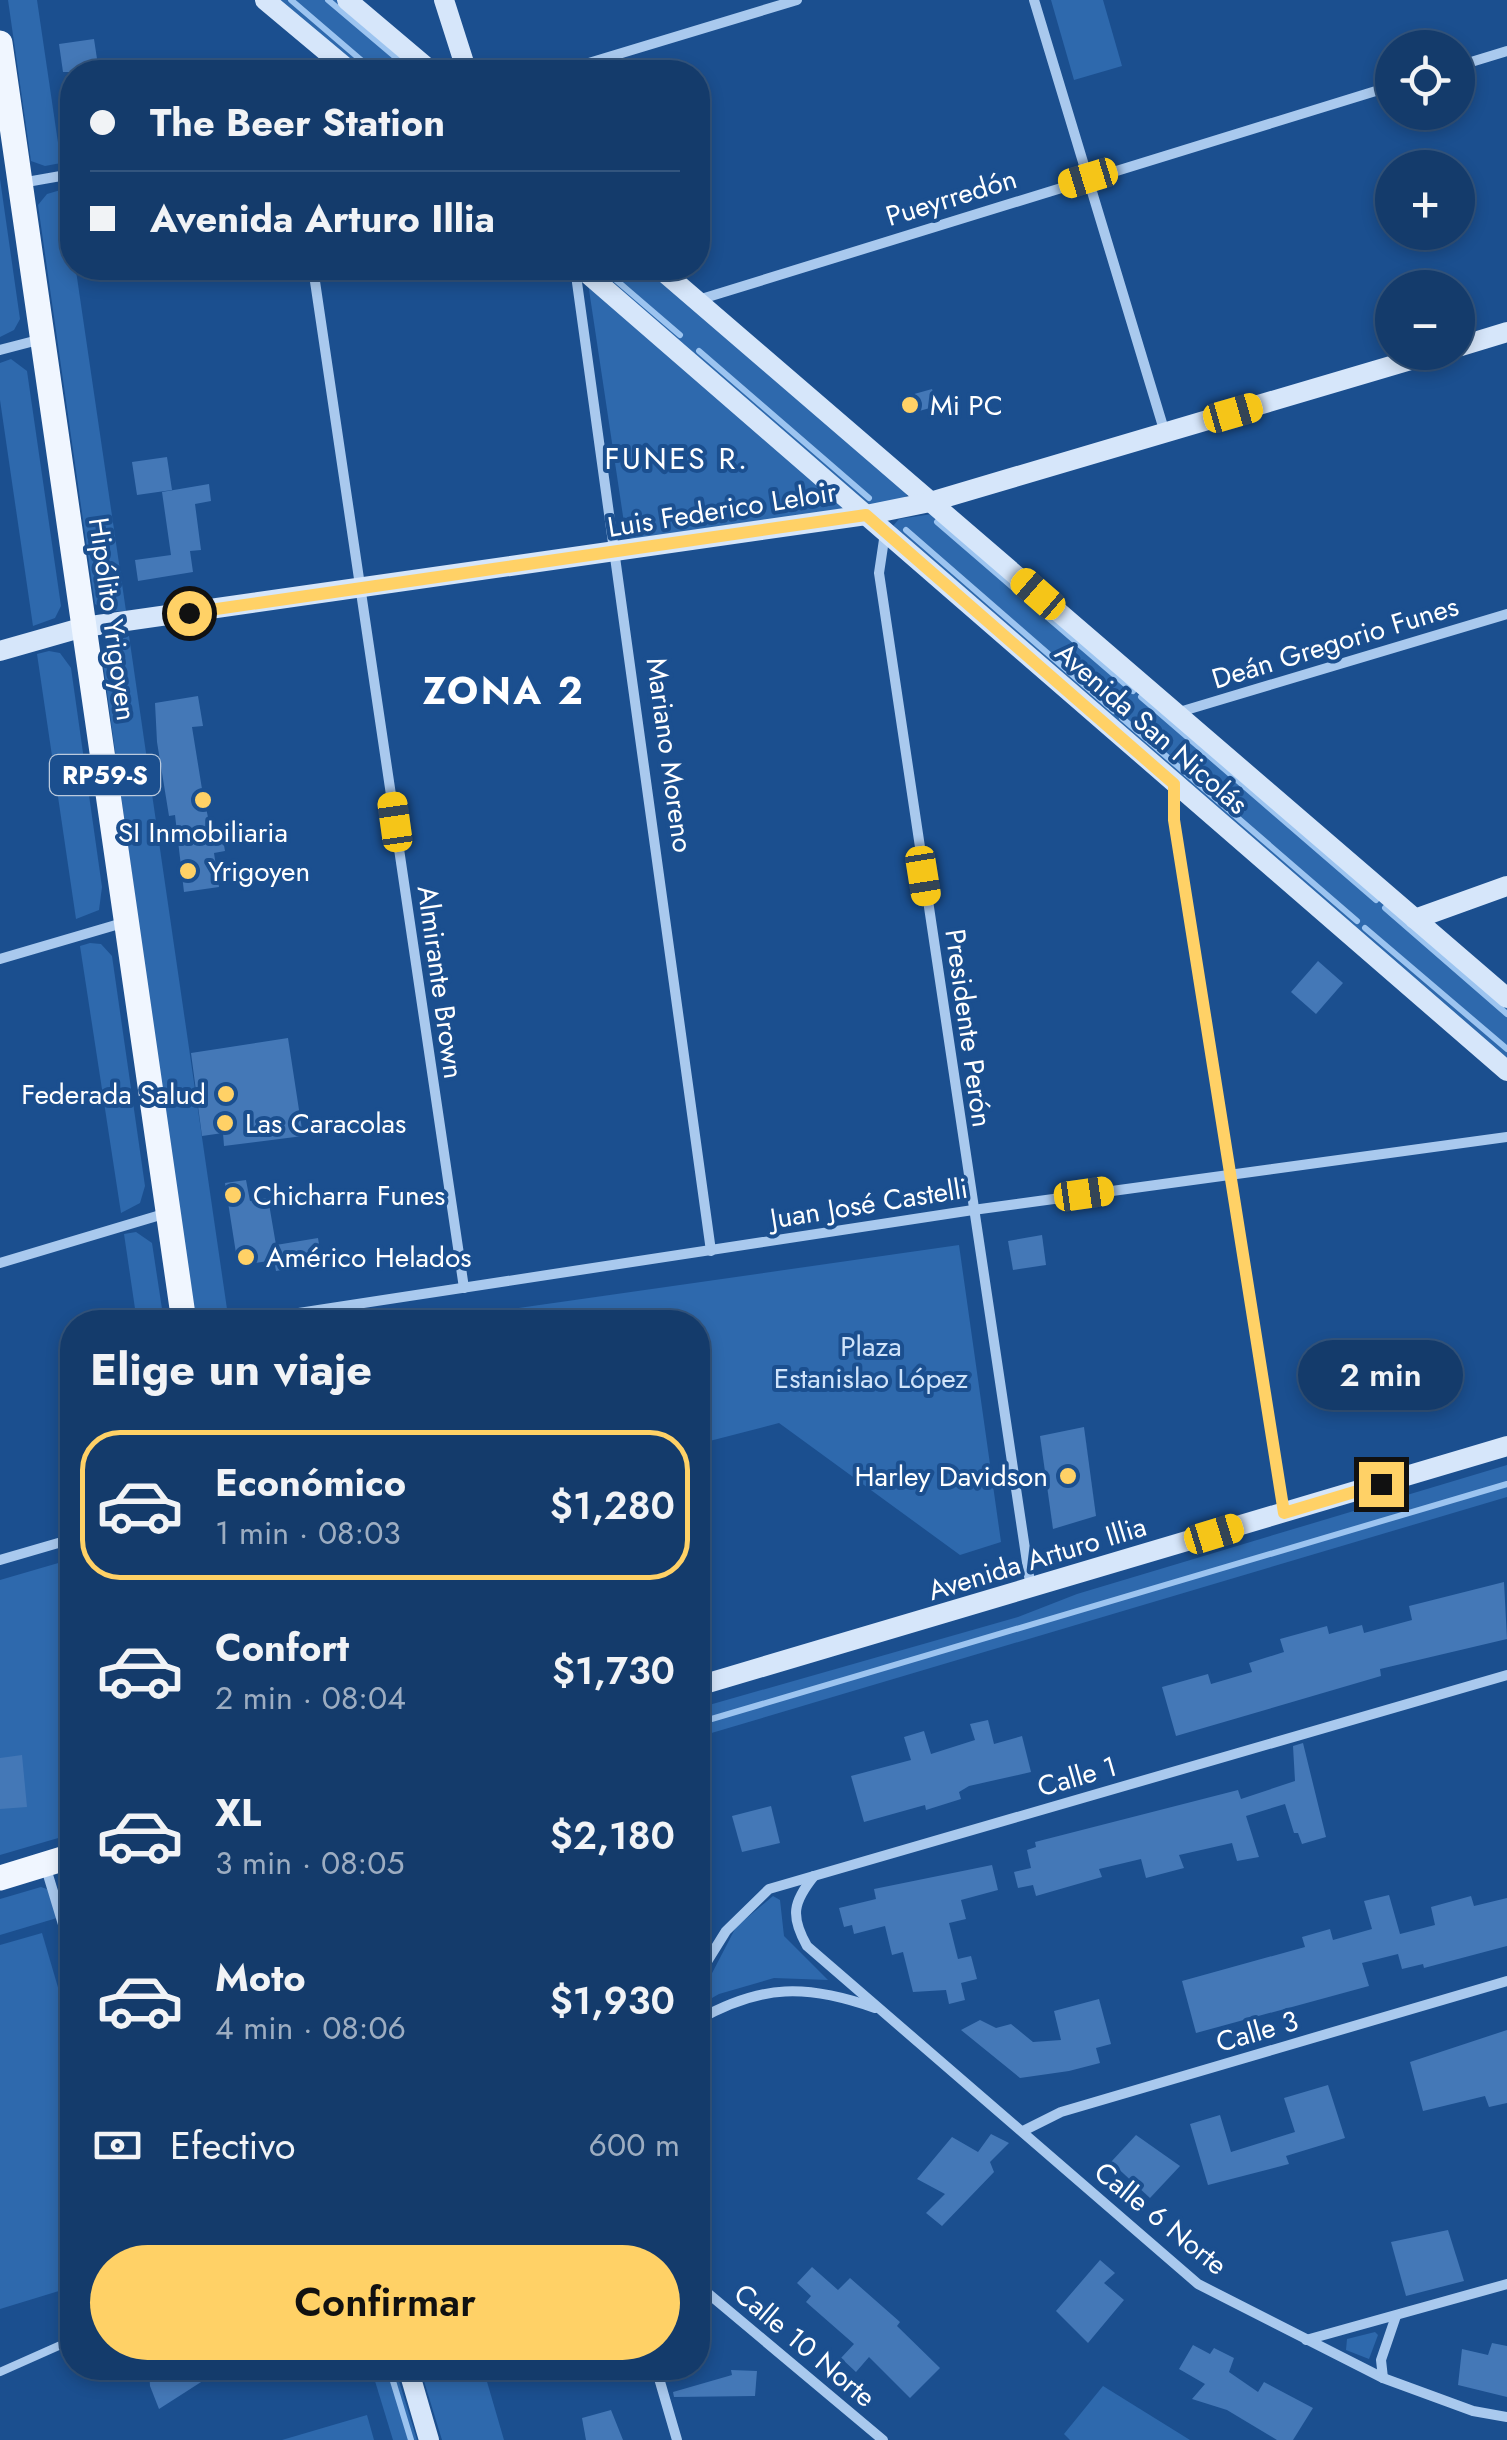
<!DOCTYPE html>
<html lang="es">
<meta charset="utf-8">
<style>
body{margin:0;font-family:Jost,sans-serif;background:#1d4271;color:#f1f3f6;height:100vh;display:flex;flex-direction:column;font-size:38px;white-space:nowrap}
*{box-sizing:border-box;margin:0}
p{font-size:32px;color:#9dadc1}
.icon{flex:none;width:55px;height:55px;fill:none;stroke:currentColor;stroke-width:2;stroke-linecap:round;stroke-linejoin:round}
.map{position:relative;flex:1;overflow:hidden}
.details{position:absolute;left:60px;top:1310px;width:650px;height:1070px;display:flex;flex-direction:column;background:#143b6b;border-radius:40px;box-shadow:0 5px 15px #0003,0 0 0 2px #33557e}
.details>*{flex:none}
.banner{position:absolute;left:60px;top:60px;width:650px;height:220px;border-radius:40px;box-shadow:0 5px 15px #0003,0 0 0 2px #33557e;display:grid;align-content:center;height:220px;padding:0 30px;background:#143b6b}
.fabs{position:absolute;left:1375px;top:30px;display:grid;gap:20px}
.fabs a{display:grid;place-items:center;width:100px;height:100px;border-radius:50%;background:#143b6b;box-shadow:0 5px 15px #0003,0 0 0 2px #33557e;font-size:50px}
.end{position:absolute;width:45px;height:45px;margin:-22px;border:12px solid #ffd166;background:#111;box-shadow:0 0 0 5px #111}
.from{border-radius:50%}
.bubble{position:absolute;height:70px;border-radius:35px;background:#143b6b;box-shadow:0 5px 15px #0003,0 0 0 2px #33557e;font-size:32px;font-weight:600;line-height:70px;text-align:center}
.car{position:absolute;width:30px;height:60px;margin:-30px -15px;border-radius:12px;box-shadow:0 0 8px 2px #0007;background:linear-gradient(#f5c518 24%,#345 0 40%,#f5c518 0 76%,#345 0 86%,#f5c518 0)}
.banner b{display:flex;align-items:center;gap:35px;height:95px;font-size:38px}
.banner b+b{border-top:2px solid #33557e}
.banner i{width:25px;height:25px;background:#f1f3f6}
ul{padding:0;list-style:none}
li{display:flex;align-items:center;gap:30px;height:150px;margin:0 20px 15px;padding:0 10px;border:5px solid transparent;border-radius:40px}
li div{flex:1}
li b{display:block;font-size:38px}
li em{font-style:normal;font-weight:600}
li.active{border-color:#ffd166}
li>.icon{width:90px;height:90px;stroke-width:1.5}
h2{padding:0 30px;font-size:45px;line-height:120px}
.pay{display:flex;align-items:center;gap:25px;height:110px;padding:0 30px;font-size:38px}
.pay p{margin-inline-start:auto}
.action{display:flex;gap:20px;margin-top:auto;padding:20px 30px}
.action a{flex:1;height:115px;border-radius:60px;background:#ffd166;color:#111;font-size:40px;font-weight:600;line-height:115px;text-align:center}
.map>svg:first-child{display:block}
</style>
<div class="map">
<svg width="1507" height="2440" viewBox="0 0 1507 2440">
<rect width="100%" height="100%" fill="#1b4f8f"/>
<!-- green -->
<g fill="#2e69ad">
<path d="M8 0H37L61 163 45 166 31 161Z"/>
<path d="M278 0H340L425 72H362Z"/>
<path d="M1051 0H1103L1122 66 1074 80Z"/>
<path d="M0 179 20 319 14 330 0 337Z"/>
<path d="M64 189 126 611H105L95 604 38 205 47 194Z"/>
<path d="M590 268H649L895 477 907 495 902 501 865 506Z"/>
<path d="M588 283 846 509 636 541 626 536Z"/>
<path d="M11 359 27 371 61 606 55 618 33 626 0 400V363Z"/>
<path d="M932 514 1507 1008V1061L892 527 899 519Z"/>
<path d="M129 636 227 1309 206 1312 191 1308 189 1295 102 655 113 642Z"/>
<path d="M49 651 60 653 71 668 102 887 99 910 76 919 37 654Z"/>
<path d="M90 943 101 944 112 956 145 1186 140 1203 121 1213 80 946Z"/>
<path d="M136 1232 152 1243 164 1322H137L124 1234Z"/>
<path d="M959 1245 1001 1542 960 1555 779 1423 698 1444V1322H421Z"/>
<path d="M1507 1465V1497L698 1737V1710L709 1705 1018 1617 1077 1594Z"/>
<path d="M72 1559V1834L0 1855V1580Z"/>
<path d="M41 1887 47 1889 57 1918 0 1935V1899Z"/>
<path d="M773 1896 780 1900 784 1936 828 1980 774 1978 719 1994 698 2006V1986L709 1979 736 1927Z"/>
<path d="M42 1933 72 2035V2287L0 2309V1945Z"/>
<path d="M1375 2332 1378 2335 1369 2359 1346 2350 1347 2339Z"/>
<path d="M371 2368H395L417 2440H393Z"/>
<path d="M420 2368H483L504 2440H442Z"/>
<path d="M1103 2386 1190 2440H1070L1064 2434Z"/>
<path d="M367 2415 374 2440H282Z"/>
</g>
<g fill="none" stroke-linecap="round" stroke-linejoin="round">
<!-- stream -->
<g stroke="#9cc4f0" stroke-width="6">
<path d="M291 0 375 72"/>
<path d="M328 0 413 72"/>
<path d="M602 268 680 335"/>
<path d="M699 351 869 498"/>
<path d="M937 522 1133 691"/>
<path d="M906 530 1114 711"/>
<path d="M1141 697 1376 900"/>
<path d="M1122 718 1357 921"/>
<path d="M1385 908 1507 1014"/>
<path d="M1365 928 1507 1049"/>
<path d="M698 1723 1507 1484"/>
<path d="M389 2368 411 2440"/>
</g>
</g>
<!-- building -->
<g fill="#4478b7">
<path d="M94 39 99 72H63L59 44Z"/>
<path d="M932 389 937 406 905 415 900 398Z"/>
<path d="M167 457 172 490 137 495 132 462Z"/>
<path d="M209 484 211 501 195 504 201 550 190 551 193 572 138 581 135 560 171 555 162 492Z"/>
<path d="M198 696 203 726 192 727 202 789 212 836 222 834 225 851 214 853 219 887 184 892 175 815 169 816 157 742 155 703Z"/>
<path d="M1318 961 1343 983 1316 1014 1291 992Z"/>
<path d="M288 1038 303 1136 224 1146 223 1133 202 1136 191 1053Z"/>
<path d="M246 1180 250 1201 268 1198 276 1245 318 1238 322 1263 276 1271 274 1260 238 1266 225 1183Z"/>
<path d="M1042 1235 1046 1265 1013 1270 1008 1241Z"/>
<path d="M1084 1427 1096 1516 1053 1529 1040 1436Z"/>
<path d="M1504 1582 1507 1639 1380 1669 1381 1676 1176 1736 1162 1687 1208 1674 1211 1684 1252 1672 1249 1663 1284 1652 1280 1639 1327 1626 1329 1634 1362 1625 1364 1633 1412 1620 1409 1606Z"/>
<path d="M988 1720 994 1744 1022 1736 1031 1772 969 1786 959 1792 961 1799 926 1810 925 1805 864 1822 851 1776 911 1760 904 1737 924 1731 931 1754 975 1740 970 1724Z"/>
<path d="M1303 1743 1326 1837 1302 1844 1298 1833H1294L1285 1804 1246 1816 1259 1857 1237 1861 1232 1843 1179 1855 1184 1868 1146 1878 1141 1859 1099 1869 1102 1877 1036 1896 1033 1885 1018 1888 1014 1872 1031 1868 1027 1850 1036 1847 1035 1842 1238 1790 1241 1799 1295 1781 1293 1746Z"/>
<path d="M22 1755 27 1807 0 1809V1758Z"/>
<path d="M771 1806 780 1843 742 1852 732 1816Z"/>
<path d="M992 1865 998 1890 961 1900 966 1919 949 1923 958 1959 971 1956 977 1979 961 1983 965 2000 949 2004 946 1990 913 1992 903 1952 892 1955 885 1926 854 1934 852 1925 844 1927 839 1908 876 1899 874 1889Z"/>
<path d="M1389 1895 1400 1934 1435 1925 1431 1907 1471 1896 1474 1906 1507 1898V1946L1424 1968 1423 1964 1402 1969 1398 1954 1362 1963 1369 1986 1196 2033 1182 1981 1305 1947 1302 1937 1330 1929 1333 1940 1372 1929 1364 1901Z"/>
<path d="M1099 1999 1111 2044 1096 2048 1100 2063 1069 2071 1020 2078 961 2030 980 2020 996 2028 1011 2024 1033 2042 1061 2040 1054 2011Z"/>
<path d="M1507 2030V2103L1489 2107 1485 2096 1423 2111 1410 2062Z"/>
<path d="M1328 2085 1345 2138 1286 2156 1289 2164 1208 2185 1190 2124 1220 2115 1231 2152 1295 2132 1284 2098Z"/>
<path d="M991 2134 1009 2143 990 2162 994 2172 942 2226 926 2213 945 2194 917 2179 952 2137 978 2152Z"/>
<path d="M1136 2135 1180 2166 1150 2198 1111 2162Z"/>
<path d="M1448 2230 1464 2281 1406 2296 1391 2242Z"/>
<path d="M1100 2260 1115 2273 1104 2283 1124 2300 1088 2343 1056 2311Z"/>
<path d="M812 2267 838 2290 850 2278 900 2322 897 2326 940 2368 910 2398 869 2357 856 2372 841 2358 854 2344 806 2302 811 2296 797 2283Z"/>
<path d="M1492 2343 1507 2346V2397L1458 2385 1462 2349 1488 2355Z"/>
<path d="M1193 2345 1210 2354 1214 2348 1234 2358 1229 2372 1258 2392 1264 2382 1313 2408 1293 2440H1277L1227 2410 1192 2399 1205 2384 1179 2369Z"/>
<path d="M149 2368H223L159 2409 150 2386Z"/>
<path d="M731 2370 757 2371 755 2396 674 2397 673 2392 732 2375Z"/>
<path d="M611 2410 623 2440H586L582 2418Z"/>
</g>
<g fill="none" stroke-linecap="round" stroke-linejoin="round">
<!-- lane -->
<path stroke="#a9c9ee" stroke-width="8" d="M0 2372 72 2340"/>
<!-- street -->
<g stroke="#a9c9ee" stroke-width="10">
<path d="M1034 0 1165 433"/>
<path d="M1458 66 1507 51"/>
<path d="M559 72 797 0"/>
<path d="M21 183 72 174"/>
<path d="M313 268 464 1288"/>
<path d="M575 268 711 1251"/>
<path d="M698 300 1392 86"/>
<path d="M0 350 42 339"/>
<path d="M885 533 879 573 1031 1589"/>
<path d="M1176 713 1507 614"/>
<path d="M1174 785V820L1284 1513"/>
<path d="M0 959 126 922"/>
<path d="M0 1263 167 1213"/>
<path d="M239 1322 973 1210 1507 1137"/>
<path d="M0 1560 72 1539"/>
<path d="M45 1865 72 1954"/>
<path d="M814 1876C793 1902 790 1916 807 1946L1198 2284 1383 2378 1473 2411 1507 2417"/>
<path d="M698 1976 726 1931 769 1889 1507 1675"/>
<path d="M698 2020C762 1984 807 1984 875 2008"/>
<path d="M1023 2131 1061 2112 1507 1981"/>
<path d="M698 2285 883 2440"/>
<path d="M1306 2340 1507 2284"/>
<path d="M656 2368 677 2440"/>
<path d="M1383 2378 1381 2360 1396 2316"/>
</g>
<!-- secondary -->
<g stroke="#d6e6fa" stroke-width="20">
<path d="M265 0 351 72"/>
<path d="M347 0 432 72"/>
<path d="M444 0 467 72"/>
<path d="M581 268 1507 1071"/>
<path d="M659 268 1507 998"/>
<path d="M1458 347 1507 332"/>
<path d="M0 651 84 627 866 515 930 502 1438 352"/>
<path d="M1415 919 1507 886"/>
<path d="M698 1686 1507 1446"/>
<path d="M408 2368 429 2440"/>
</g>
<!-- primary -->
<g stroke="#f0f6ff" stroke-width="25">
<path d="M0 43 184 1322"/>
<path d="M0 1878 72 1856"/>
</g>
</g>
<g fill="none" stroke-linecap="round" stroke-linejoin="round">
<!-- route -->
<path stroke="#ffd166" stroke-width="12" d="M189 613 866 515 1174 784V820L1284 1513 1381 1484"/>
</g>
<!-- markers -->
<g fill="#ffd166" stroke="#1b4f8f" stroke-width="4">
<circle cx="910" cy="405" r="10"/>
<circle cx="203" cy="800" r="10"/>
<circle cx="188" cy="871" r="10"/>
<circle cx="226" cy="1094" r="10"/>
<circle cx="225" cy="1123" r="10"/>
<circle cx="233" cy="1195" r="10"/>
<circle cx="246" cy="1257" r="10"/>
<circle cx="1068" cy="1476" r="10"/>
</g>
<g text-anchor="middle" stroke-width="8" stroke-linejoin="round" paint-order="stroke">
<!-- shield labels -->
<rect fill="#1b4f8f" stroke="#bbcadd" stroke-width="2.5" x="50" y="755" width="110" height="40" rx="8"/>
<g font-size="25" font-weight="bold" fill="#fff">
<text x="105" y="784">RP59-S</text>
</g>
<!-- street labels -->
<g font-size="28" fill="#fff" stroke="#1b4f8f">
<text transform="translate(951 197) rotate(-17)" y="10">Pueyrredón</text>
<text transform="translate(722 509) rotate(-9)" y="10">Luis Federico Leloir</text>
<text transform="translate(113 619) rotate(82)" y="10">Hipólito Yrigoyen</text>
<text transform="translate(1335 642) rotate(-17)" y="10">Deán Gregorio Funes</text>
<text transform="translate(1152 728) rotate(41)" y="10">Avenida San Nicolás</text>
<text transform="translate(670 755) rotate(82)" y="10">Mariano Moreno</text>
<text transform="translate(441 982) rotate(82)" y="10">Almirante Brown</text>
<text transform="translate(969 1028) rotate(82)" y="10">Presidente Perón</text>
<text transform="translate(869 1203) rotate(-9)" y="10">Juan José Castelli</text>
<text transform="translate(1037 1558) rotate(-17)" y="10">Avenida Arturo Illia</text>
<text transform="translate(1077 1776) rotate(-16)" y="10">Calle 1</text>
<text transform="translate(1257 2031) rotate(-16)" y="10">Calle 3</text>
<text transform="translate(1161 2218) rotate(39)" y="10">Calle 6 Norte</text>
<text transform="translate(805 2345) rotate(40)" y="10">Calle 10 Norte</text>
</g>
<!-- poi labels -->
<g font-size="28" fill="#fff" stroke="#1b4f8f" text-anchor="start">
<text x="930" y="415">Mi PC</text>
<text x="203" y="842" text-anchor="middle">SI Inmobiliaria</text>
<text x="208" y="881">Yrigoyen</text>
<text x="206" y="1104" text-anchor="end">Federada Salud</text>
<text x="245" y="1133">Las Caracolas</text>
<text x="253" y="1205">Chicharra Funes</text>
<text x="266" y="1267">Américo Helados</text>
<text x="1048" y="1486" text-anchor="end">Harley Davidson</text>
</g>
<!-- park labels -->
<g font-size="28" fill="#cfe3fa" stroke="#1b4f8f">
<text x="871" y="1356">Plaza<tspan x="871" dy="32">Estanislao López</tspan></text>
</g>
<!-- neighbourhood labels -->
<g font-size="30" letter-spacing="2.5" fill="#fff" stroke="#1b4f8f">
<text x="677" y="469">FUNES R.</text>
</g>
<!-- district labels -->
<g font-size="38" font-weight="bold" letter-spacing="2.5" fill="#fff" stroke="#1b4f8f">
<text x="504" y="704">ZONA 2</text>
</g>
</g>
</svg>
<div class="fabs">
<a><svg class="icon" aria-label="locate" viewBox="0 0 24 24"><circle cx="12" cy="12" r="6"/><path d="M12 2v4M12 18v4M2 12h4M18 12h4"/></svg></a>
<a>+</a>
<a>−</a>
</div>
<i class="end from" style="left:189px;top:613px"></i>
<i class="end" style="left:1381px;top:1484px"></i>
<div class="bubble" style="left:1298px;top:1340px;width:165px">2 min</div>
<i class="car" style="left:1088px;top:178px;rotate:253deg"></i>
<i class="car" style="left:1233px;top:413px;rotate:74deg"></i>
<i class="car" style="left:1038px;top:594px;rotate:311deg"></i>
<i class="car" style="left:395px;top:822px;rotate:352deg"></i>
<i class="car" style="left:923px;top:876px;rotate:171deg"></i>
<i class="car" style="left:1084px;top:1194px;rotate:82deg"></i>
<i class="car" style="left:1214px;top:1534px;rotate:73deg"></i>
<div class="banner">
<b><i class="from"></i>The Beer Station</b>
<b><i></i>Avenida Arturo Illia</b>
</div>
<section class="details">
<h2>Elige un viaje</h2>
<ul>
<li class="active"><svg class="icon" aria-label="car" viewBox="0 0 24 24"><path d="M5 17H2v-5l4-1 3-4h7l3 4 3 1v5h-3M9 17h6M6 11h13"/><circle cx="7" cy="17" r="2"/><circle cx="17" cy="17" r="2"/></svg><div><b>Económico</b><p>1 min · 08:03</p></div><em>$1,280</em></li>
<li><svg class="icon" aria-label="car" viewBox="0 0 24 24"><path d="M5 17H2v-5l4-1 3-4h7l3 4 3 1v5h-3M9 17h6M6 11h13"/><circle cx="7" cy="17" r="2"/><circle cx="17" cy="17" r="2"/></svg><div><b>Confort</b><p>2 min · 08:04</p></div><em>$1,730</em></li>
<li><svg class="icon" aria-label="car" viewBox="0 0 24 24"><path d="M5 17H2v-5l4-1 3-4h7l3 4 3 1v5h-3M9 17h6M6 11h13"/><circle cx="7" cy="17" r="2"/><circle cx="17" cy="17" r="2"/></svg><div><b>XL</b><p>3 min · 08:05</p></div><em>$2,180</em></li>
<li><svg class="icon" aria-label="car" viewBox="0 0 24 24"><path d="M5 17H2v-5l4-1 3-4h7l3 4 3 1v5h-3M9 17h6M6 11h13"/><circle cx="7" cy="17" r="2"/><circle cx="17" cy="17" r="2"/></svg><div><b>Moto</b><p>4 min · 08:06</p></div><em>$1,930</em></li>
</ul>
<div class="pay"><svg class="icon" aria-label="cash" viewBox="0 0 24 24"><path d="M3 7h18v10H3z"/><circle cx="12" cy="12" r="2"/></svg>Efectivo<p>600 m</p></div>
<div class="action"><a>Confirmar</a></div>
</section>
</div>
